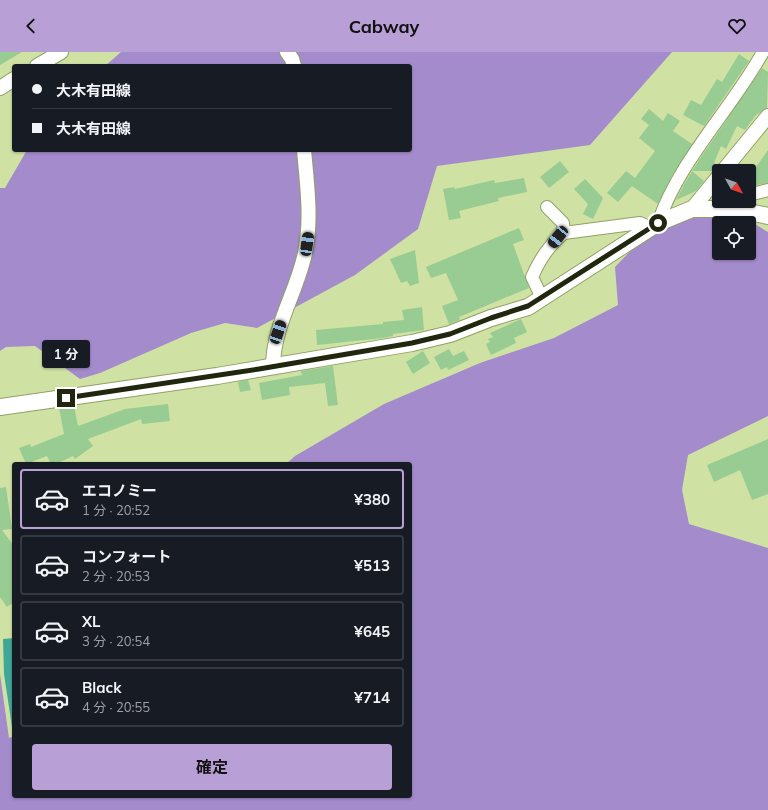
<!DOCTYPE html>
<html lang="ja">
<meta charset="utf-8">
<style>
body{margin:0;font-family:Mulish,"Noto Sans JP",sans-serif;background:#242831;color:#f1f3f6;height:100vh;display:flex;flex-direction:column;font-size:15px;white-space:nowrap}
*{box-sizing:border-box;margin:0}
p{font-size:13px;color:#9ea1a6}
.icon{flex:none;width:22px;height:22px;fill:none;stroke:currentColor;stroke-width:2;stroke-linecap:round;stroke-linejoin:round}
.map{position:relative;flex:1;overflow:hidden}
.panel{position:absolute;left:12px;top:410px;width:400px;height:336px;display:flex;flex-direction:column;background:#171b24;border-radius:4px;box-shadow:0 1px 3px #0004}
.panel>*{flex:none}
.hud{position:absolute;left:12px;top:12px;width:400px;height:88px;border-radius:4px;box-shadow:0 1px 3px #0004;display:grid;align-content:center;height:88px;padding:0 20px;background:#171b24}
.needle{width:26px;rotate:130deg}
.buttons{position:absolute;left:712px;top:112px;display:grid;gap:8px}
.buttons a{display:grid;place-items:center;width:44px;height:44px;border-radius:4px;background:#171b24;box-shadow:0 1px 3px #0004;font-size:20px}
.end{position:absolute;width:18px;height:18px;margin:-9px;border:5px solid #20270e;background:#fff;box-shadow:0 0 0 2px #fff}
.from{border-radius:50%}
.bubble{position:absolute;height:28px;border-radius:4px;background:#171b24;box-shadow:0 1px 3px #0004;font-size:13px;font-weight:700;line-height:28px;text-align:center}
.car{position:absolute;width:12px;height:24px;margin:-12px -6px;border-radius:5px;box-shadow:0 0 3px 1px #0007;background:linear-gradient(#222 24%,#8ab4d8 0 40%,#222 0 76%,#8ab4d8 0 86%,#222 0)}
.hud b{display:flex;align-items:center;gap:14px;height:38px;font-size:15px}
.hud b+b{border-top:1px solid #363941}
.hud i{width:10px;height:10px;background:#f1f3f6}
ul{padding:7px 0 0;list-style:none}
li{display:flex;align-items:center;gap:12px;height:60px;margin:0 8px 6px;padding:0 12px;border:2px solid #363941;border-radius:4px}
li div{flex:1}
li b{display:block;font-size:15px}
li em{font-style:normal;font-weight:700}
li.selected{border-color:#b8a0d7}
li>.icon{width:36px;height:36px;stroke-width:1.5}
.action{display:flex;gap:8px;margin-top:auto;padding:8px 20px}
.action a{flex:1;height:46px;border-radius:4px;background:#b8a0d7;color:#111;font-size:16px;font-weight:700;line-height:46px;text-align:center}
header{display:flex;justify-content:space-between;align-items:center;height:52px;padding:0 20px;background:#b8a0d7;color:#111;font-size:18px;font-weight:700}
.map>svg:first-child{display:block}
</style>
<header><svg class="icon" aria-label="back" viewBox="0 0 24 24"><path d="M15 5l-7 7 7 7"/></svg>Cabway<svg class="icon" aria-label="heart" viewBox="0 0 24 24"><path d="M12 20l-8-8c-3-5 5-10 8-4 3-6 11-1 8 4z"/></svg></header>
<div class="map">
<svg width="768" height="758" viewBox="0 0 768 758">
<rect width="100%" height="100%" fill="#cfe2a3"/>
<!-- forest -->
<g fill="#a48bcc" fill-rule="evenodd">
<path d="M121 0H672L590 93 437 114 418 177 355 223 257 276 225 271 191 281 100 321 80 327 35 294 6 295 0 299V136H5L27 98H410V14H105Z"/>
<path d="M694 165 748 168 768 180V364L688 403 682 438 689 472 768 496V758H0V622L9 686 14 684V744H410V412H286L295 404 384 352 480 311 554 286 618 253 615 215 646 183ZM719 171H749V201H719Z"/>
</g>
<!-- water -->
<path fill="#40a798" d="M14 586V674L12 675 4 622 3 587Z"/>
<!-- building -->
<g fill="#98cc92">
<path d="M0 0H22L0 13Z"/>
<path d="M739 2 749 9 704 74 683 63 691 48 701 53 717 27 722 30Z"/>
<path d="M762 16 768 20 767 56 756 63 745 78 737 74 726 97 721 94 714 111 717 113 715 117 712 119H692L704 129 696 139 676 148 686 129 699 108Z"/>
<path d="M649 57 663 69 668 61 680 69 673 79 692 92 673 122 658 152 632 134 618 150 607 141 626 119 635 126 655 99 639 86 649 73 641 67Z"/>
<path d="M768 98V131L752 134 749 125Z"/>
<path d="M560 109 569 120 549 136 540 125Z"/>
<path d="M524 126 527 140 498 146 499 149 459 159 461 166 449 168 443 137 454 135 455 137 494 128 495 131Z"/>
<path d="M585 127 603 146 593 167 583 162 588 152 574 137Z"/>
<path d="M519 176 524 188 513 192 529 236 459 265 460 268 449 272 442 254 458 248 446 221 431 226 426 215Z"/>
<path d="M415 198 419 231 410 234 407 229 401 231 390 207Z"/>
<path d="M422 255 424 278 393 282V284L383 286 317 293 316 278 383 272V270L404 268 402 258Z"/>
<path d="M521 267 527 280 514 286 516 291 491 303 486 292 490 290 488 287 493 285 490 281Z"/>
<path d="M449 297 453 304 464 299 469 308 448 318 447 315 441 318 434 305Z"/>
<path d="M423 299 430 311 413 322 406 310Z"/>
<path d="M333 314 338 353 328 354 325 331 289 335 290 343 262 348 259 331 302 323 301 319Z"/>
<path d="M248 328 251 338 240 340 238 330Z"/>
<path d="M168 352 170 369 142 372 141 367 88 387 93 394 75 407 73 404 56 412H51L47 404 26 412 19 396 30 392 31 395 64 382 59 356 74 354 78 374 125 357Z"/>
<path d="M768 387V442L752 448 740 418 714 430 707 413Z"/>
<path d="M6 435 12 477 2 478 14 494V550L7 555 0 545V436Z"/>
</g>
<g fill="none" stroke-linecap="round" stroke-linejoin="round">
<!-- minor casing -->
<g stroke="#8fa165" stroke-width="14">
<g id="minor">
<path d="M749 143 768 138"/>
<path d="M658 171C680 107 731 58 763 0"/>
<path d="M564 181 640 171 651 176"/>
<path d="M542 246 532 225C539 209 550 192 564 181L563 171 547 155"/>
</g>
</g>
<!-- tertiary casing -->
<g stroke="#8fa165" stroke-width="16">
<g id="tertiary">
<path d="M287 0 292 7 294 14"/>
<path d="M37 14 61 0"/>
<path d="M0 36 14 27"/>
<path d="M723 119 768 64"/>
<path d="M692 157 719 124"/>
<path d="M273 315C273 274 297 240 305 201 312 167 307 132 304 98"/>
</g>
</g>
<!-- secondary casing -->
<g stroke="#8fa165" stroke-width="18">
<path id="secondary" d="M0 355 217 324 412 291 450 282 491 266 528 255 658 171 692 157H735L768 164"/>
</g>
<!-- minor -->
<use href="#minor" stroke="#fff" stroke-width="12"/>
<!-- tertiary -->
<use href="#tertiary" stroke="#fff" stroke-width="14"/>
<!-- secondary -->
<use href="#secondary" stroke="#fff" stroke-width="16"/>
</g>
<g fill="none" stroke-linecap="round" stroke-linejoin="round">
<!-- route -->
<path stroke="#20270e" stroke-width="5" d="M66 346 259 317 412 291 450 282 491 266 528 254 658 171"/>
</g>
</svg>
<div class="buttons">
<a><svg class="needle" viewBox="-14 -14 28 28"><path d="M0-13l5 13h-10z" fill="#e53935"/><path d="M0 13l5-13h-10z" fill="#9ea1a6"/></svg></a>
<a><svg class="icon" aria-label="locate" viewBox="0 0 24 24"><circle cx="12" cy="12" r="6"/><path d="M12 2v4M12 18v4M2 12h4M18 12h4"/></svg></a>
</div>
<i class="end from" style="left:658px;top:171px"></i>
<i class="end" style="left:66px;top:346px"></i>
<div class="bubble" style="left:42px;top:288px;width:48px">1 分</div>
<i class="car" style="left:558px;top:185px;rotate:218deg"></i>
<i class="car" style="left:307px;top:192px;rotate:8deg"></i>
<i class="car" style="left:278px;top:280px;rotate:19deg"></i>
<div class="hud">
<b><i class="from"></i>大木有田線</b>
<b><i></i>大木有田線</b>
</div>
<section class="panel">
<ul>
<li class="selected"><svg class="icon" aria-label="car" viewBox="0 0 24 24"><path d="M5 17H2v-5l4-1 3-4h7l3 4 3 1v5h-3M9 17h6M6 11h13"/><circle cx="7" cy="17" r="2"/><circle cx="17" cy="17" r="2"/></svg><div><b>エコノミー</b><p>1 分 · 20:52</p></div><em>¥380</em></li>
<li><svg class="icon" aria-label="car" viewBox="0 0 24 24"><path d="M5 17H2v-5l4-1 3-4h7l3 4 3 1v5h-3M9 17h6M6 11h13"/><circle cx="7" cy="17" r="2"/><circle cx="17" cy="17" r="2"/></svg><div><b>コンフォート</b><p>2 分 · 20:53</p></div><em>¥513</em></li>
<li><svg class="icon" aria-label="car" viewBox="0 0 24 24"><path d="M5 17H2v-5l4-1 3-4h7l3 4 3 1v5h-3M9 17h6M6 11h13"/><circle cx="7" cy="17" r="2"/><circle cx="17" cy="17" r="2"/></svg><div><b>XL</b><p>3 分 · 20:54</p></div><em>¥645</em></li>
<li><svg class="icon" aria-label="car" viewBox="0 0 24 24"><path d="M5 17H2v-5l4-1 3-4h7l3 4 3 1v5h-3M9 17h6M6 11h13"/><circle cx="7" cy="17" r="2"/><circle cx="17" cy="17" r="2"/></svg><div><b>Black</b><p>4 分 · 20:55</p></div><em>¥714</em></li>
</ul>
<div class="action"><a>確定</a></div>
</section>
</div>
